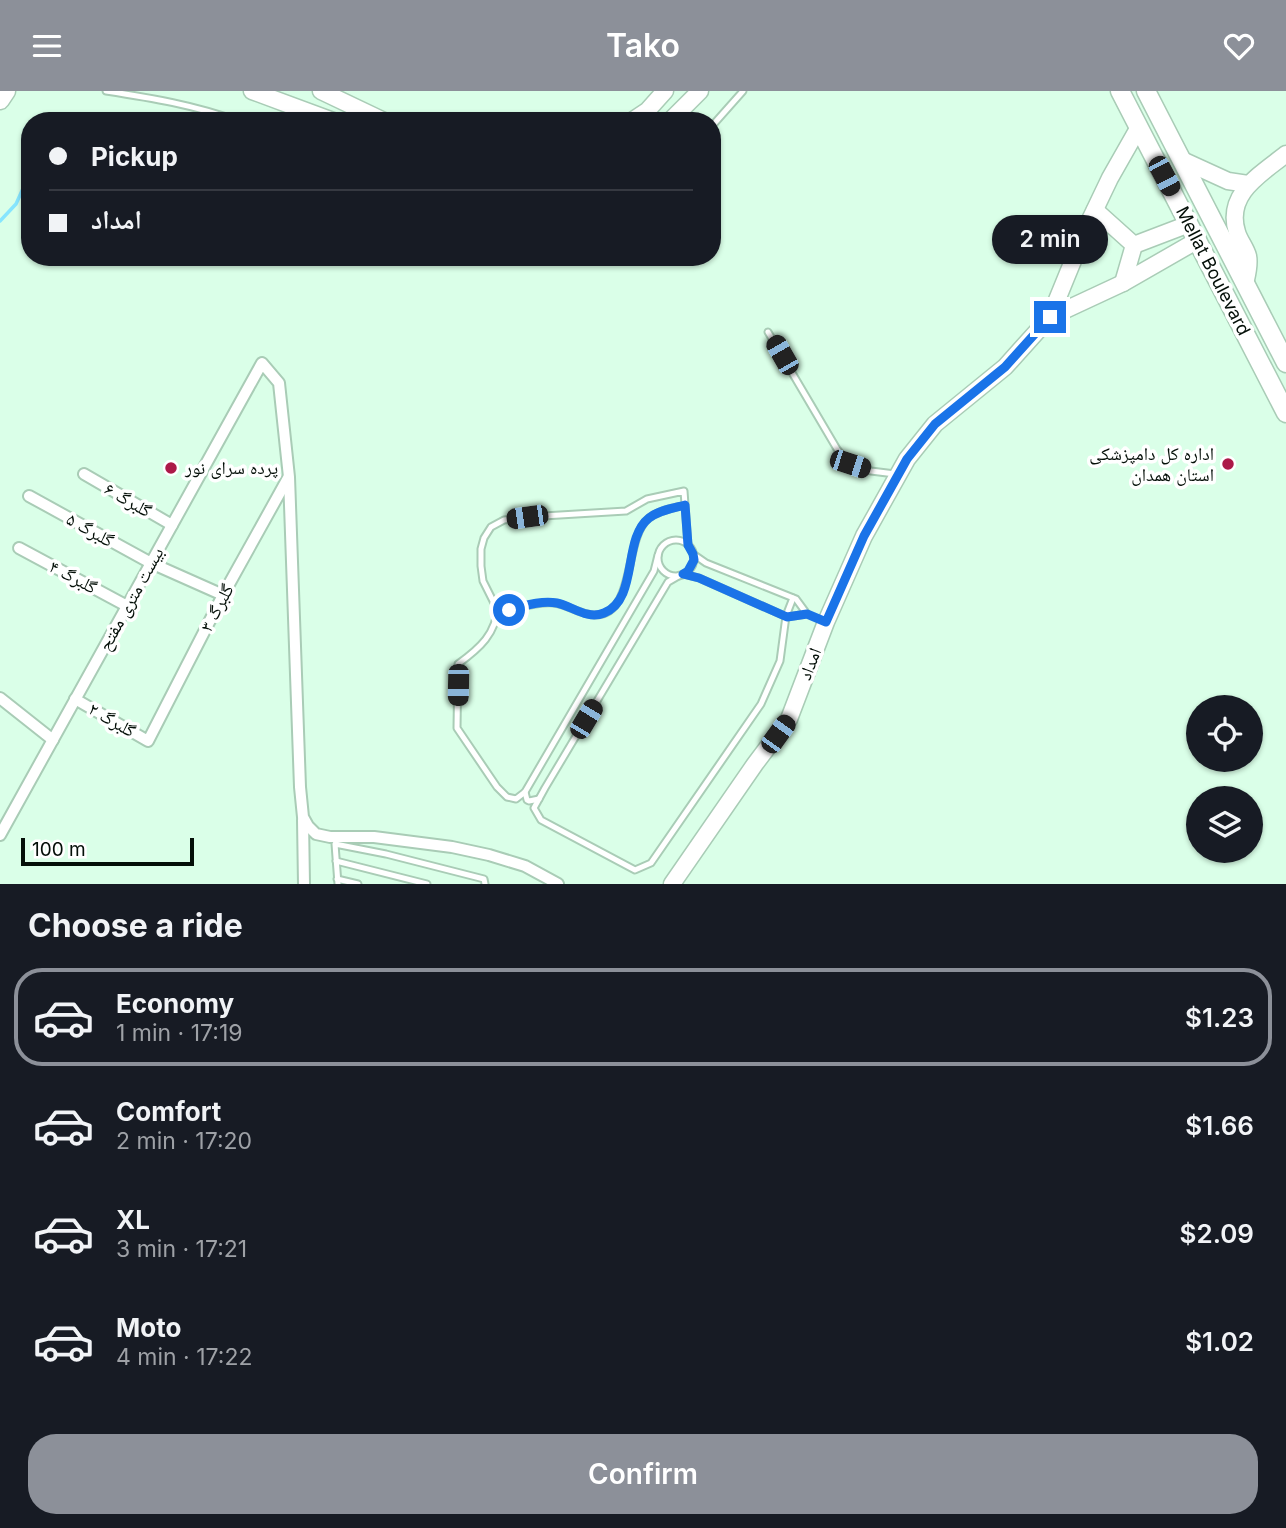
<!DOCTYPE html>
<meta charset="utf-8">
<style>
body{margin:0;font-family:Inter,"Noto Naskh Arabic",sans-serif;background:#20242c;color:#f1f3f6;height:100vh;display:flex;flex-direction:column;font-size:26px;white-space:nowrap}
*{box-sizing:border-box;margin:0}
p{font-size:23px;color:#9ea1a6}
.icon{flex:none;width:38px;height:38px;fill:none;stroke:currentColor;stroke-width:2;stroke-linecap:round;stroke-linejoin:round}
.map{position:relative;height:793px;overflow:hidden}
.panel{display:flex;flex-direction:column;background:#171b24;flex:1}
.panel>*{flex:none}
.banner{position:absolute;left:21px;top:21px;width:700px;height:154px;border-radius:28px;box-shadow:0 2px 5px #0004;display:grid;align-content:center;height:154px;padding:0 28px;background:#171b24}
.controls{position:absolute;left:1186px;top:604px;display:grid;gap:14px}
.controls a{display:grid;place-items:center;width:77px;height:77px;border-radius:50%;background:#171b24;box-shadow:0 2px 5px #0004;font-size:35px}
.scale{position:absolute;left:21px;bottom:18px;width:173px;box-sizing:border-box;padding-left:7px;border:4px solid #040f08;border-top:0;font-size:19px;line-height:24px;white-space:nowrap;color:#040f08;-webkit-text-stroke:5px #fff;paint-order:stroke}
.end{position:absolute;width:32px;height:32px;margin:-16px;border:9px solid #1a73e8;background:#fff;box-shadow:0 0 0 4px #fff}
.from{border-radius:50%}
.bubble{position:absolute;height:49px;border-radius:24px;background:#171b24;box-shadow:0 2px 5px #0004;font-size:23px;font-weight:600;line-height:49px;text-align:center}
.car{position:absolute;width:21px;height:42px;margin:-21px -10px;border-radius:9px;box-shadow:0 0 5px 2px #0007;background:linear-gradient(#222 24%,#8ab4d8 0 40%,#222 0 76%,#8ab4d8 0 86%,#222 0)}
.banner b{display:flex;align-items:center;gap:24px;height:66px;font-size:26px}
.banner b+b{border-top:2px solid #363941}
.banner i{width:18px;height:18px;background:#f1f3f6}
ul{padding:0;list-style:none}
li{display:flex;align-items:center;gap:21px;height:98px;margin:0 14px 10px;padding:0 14px;border:4px solid transparent;border-radius:28px}
li div{flex:1}
li b{display:block;font-size:26px}
li em{font-style:normal;font-weight:600}
li.active{border-color:#8c9099}
li>.icon{width:63px;height:63px;stroke-width:1.5}
h2{padding:0 28px;font-size:32px;line-height:84px}
.primary-button{display:flex;gap:14px;margin-top:auto;padding:14px 28px}
.primary-button a{flex:1;height:80px;border-radius:28px;background:#8c9099;color:#fff;font-size:28px;font-weight:600;line-height:80px;text-align:center}
header{display:flex;justify-content:space-between;align-items:center;height:91px;padding:0 28px;background:#8c9099;color:#fff;font-size:32px;font-weight:600}
.map>svg:first-child{display:block}
</style>
<header><svg class="icon" aria-label="menu" viewBox="0 0 24 24"><path d="M4 6h16M4 12h16M4 18h16"/></svg>Tako<svg class="icon" aria-label="heart" viewBox="0 0 24 24"><path d="M12 20l-8-8c-3-5 5-10 8-4 3-6 11-1 8 4z"/></svg></header>
<div class="map">
<svg width="1286" height="793" viewBox="0 0 1286 793">
<rect width="100%" height="100%" fill="#daffe8"/>
<g fill="none" stroke-linecap="round" stroke-linejoin="round">
<!-- stream -->
<g stroke="#86e5fe" stroke-width="3.5">
<path d="M25 38 30 70"/>
<path d="M0 130 16 113 30 82"/>
</g>
<!-- lane casing -->
<g stroke="#a9ccb6" stroke-width="9">
<g id="lane">
<path d="M106 0C152 7 194 14 238 30"/>
<path d="M712 35 743 0"/>
<path d="M768 241 837 358 850 374 871 380 895 383"/>
<path d="M685 414C673 417 660 419 649 427 623 447 637 525 594 524 580 524 567 513 553 512 542 511 531 514 521 516 517 517 514 519 510 519 505 519 499 516 495 514L483 490 481 475V458L484 447 491 436 504 429 527 426 626 420 647 408 684 400 688 454"/>
<circle cx="676" cy="467" r="18"/>
<path d="M683 483 699 487 787 526 807 523 796 508 706 472 693 463"/>
<path d="M680 484 668 491 545 697 534 717 541 729 635 779 651 772 761 613 780 570 786 525 793 507"/>
<path d="M498 515C496 543 480 557 458 573L457 637 497 696 507 706 516 708 525 701 654 480 658 464"/>
<path d="M525 701 527 709 529 710 539 708"/>
<path d="M336 770 427 793"/>
<path d="M337 788 358 793"/>
<path d="M338 793 335 753 386 763 484 788 485 793"/>
</g>
</g>
<!-- street casing -->
<g stroke="#a9ccb6" stroke-width="14">
<g id="street">
<path d="M84 383 172 434"/>
<path d="M29 405 151 472 223 504"/>
<path d="M19 457 127 515"/>
<path d="M0 607 53 649"/>
<path d="M75 608 148 650 223 504 288 387"/>
<path d="M303 729 304 793"/>
<path d="M0 744 262 272 279 292 289 386 300 696 303 726 308 735 316 743 330 746H374L452 756 489 764 525 775 558 793"/>
</g>
</g>
<!-- secondary casing -->
<g stroke="#a9ccb6" stroke-width="19">
<g id="secondary">
<path d="M252 0 333 30"/>
<path d="M321 0 384 30"/>
<path d="M632 30 647 20 665 0"/>
<path d="M670 30 700 0"/>
<path d="M1182 69 1228 90 1248 93"/>
<path d="M1095 119 1134 154 1123 192"/>
<path d="M1134 154 1189 133"/>
<path d="M1245 193C1247 184 1250 174 1248 165 1246 157 1239 149 1237 141 1225 103 1261 83 1286 63"/>
<path d="M1050 226 1123 192 1198 149"/>
<path d="M672 793 755 673 789 628 826 531 864 445 907 368 935 333 1005 276 1050 226 1088 133 1110 87 1139 36"/>
</g>
</g>
<!-- primary casing -->
<g stroke="#a9ccb6" stroke-width="21">
<g id="primary">
<path d="M1120 0 1286 322"/>
<path d="M1146 0 1286 272"/>
<path d="M0 9 6 0"/>
</g>
</g>
<!-- lane -->
<use href="#lane" stroke="#fff" stroke-width="5"/>
<!-- street -->
<use href="#street" stroke="#fff" stroke-width="10"/>
<!-- secondary -->
<use href="#secondary" stroke="#fff" stroke-width="16"/>
<!-- primary -->
<use href="#primary" stroke="#fff" stroke-width="18"/>
</g>
<g fill="none" stroke-linecap="round" stroke-linejoin="round">
<!-- route -->
<path stroke="#1a73e8" stroke-width="9" d="M509 519C524 515 541 509 557 512 572 515 587 529 604 522 639 508 622 448 649 427 659 419 673 417 685 414L688 454 693 463 694 469 688 480 683 483 699 487 787 526 807 523 826 531 864 445 907 368 935 333 1005 276 1050 226"/>
</g>
<!-- markers -->
<g fill="#ac1948" stroke="#fff" stroke-width="2.5">
<circle cx="1228" cy="373" r="7"/>
<circle cx="171" cy="377" r="7"/>
</g>
<g text-anchor="middle" stroke-width="7" stroke-linejoin="round" paint-order="stroke">
<!-- street labels -->
<g font-size="18" fill="#040f08" stroke="#fff">
<text transform="translate(1213 180) rotate(63)" y="6">Mellat Boulevard</text>
<text transform="translate(128 409) rotate(30)" y="6">گلبرگ ۶</text>
<text transform="translate(90 439) rotate(29)" y="6">گلبرگ ۵</text>
<text transform="translate(73 486) rotate(28)" y="6">گلبرگ ۴</text>
<text transform="translate(131 508) rotate(-61)" y="6">بیست متری مفتح</text>
<text transform="translate(217 517) rotate(-62)" y="6">گلبرگ ۳</text>
<text transform="translate(810 573) rotate(-69)" y="6">امداد</text>
<text transform="translate(112 629) rotate(30)" y="6">گلبرگ ۲</text>
</g>
<!-- poi labels -->
<g font-size="18" fill="#040f08" stroke="#fff" text-anchor="end">
<text x="1214" y="369">اداره کل دامپزشکی<tspan x="1214" dy="21">استان همدان</tspan></text>
<text x="185" y="383" text-anchor="start">پرده سرای نور</text>
</g>
</g>
</svg>
<div class="controls">
<a><svg class="icon" aria-label="locate" viewBox="0 0 24 24"><circle cx="12" cy="12" r="6"/><path d="M12 2v4M12 18v4M2 12h4M18 12h4"/></svg></a>
<a><svg class="icon" aria-label="layers" viewBox="0 0 24 24"><path d="M12 4l9 5-9 5-9-5zM3 14l9 5 9-5"/></svg></a>
</div>
<div class="scale">100 m</div>
<i class="end from" style="left:509px;top:519px"></i>
<i class="end" style="left:1050px;top:226px"></i>
<div class="bubble" style="left:992px;top:124px;width:116px">2 min</div>
<i class="car" style="left:1164px;top:85px;rotate:152deg"></i>
<i class="car" style="left:782px;top:264px;rotate:330deg"></i>
<i class="car" style="left:850px;top:373px;rotate:108deg"></i>
<i class="car" style="left:527px;top:426px;rotate:262deg"></i>
<i class="car" style="left:458px;top:594px;rotate:181deg"></i>
<i class="car" style="left:586px;top:628px;rotate:31deg"></i>
<i class="car" style="left:778px;top:643px;rotate:36deg"></i>
<div class="banner">
<b><i class="from"></i>Pickup</b>
<b><i></i>امداد</b>
</div>
</div>
<section class="panel">
<h2>Choose a ride</h2>
<ul>
<li class="active"><svg class="icon" aria-label="car" viewBox="0 0 24 24"><path d="M5 17H2v-5l4-1 3-4h7l3 4 3 1v5h-3M9 17h6M6 11h13"/><circle cx="7" cy="17" r="2"/><circle cx="17" cy="17" r="2"/></svg><div><b>Economy</b><p>1 min · 17:19</p></div><em>$1.23</em></li>
<li><svg class="icon" aria-label="car" viewBox="0 0 24 24"><path d="M5 17H2v-5l4-1 3-4h7l3 4 3 1v5h-3M9 17h6M6 11h13"/><circle cx="7" cy="17" r="2"/><circle cx="17" cy="17" r="2"/></svg><div><b>Comfort</b><p>2 min · 17:20</p></div><em>$1.66</em></li>
<li><svg class="icon" aria-label="car" viewBox="0 0 24 24"><path d="M5 17H2v-5l4-1 3-4h7l3 4 3 1v5h-3M9 17h6M6 11h13"/><circle cx="7" cy="17" r="2"/><circle cx="17" cy="17" r="2"/></svg><div><b>XL</b><p>3 min · 17:21</p></div><em>$2.09</em></li>
<li><svg class="icon" aria-label="car" viewBox="0 0 24 24"><path d="M5 17H2v-5l4-1 3-4h7l3 4 3 1v5h-3M9 17h6M6 11h13"/><circle cx="7" cy="17" r="2"/><circle cx="17" cy="17" r="2"/></svg><div><b>Moto</b><p>4 min · 17:22</p></div><em>$1.02</em></li>
</ul>
<div class="primary-button"><a>Confirm</a></div>
</section>
